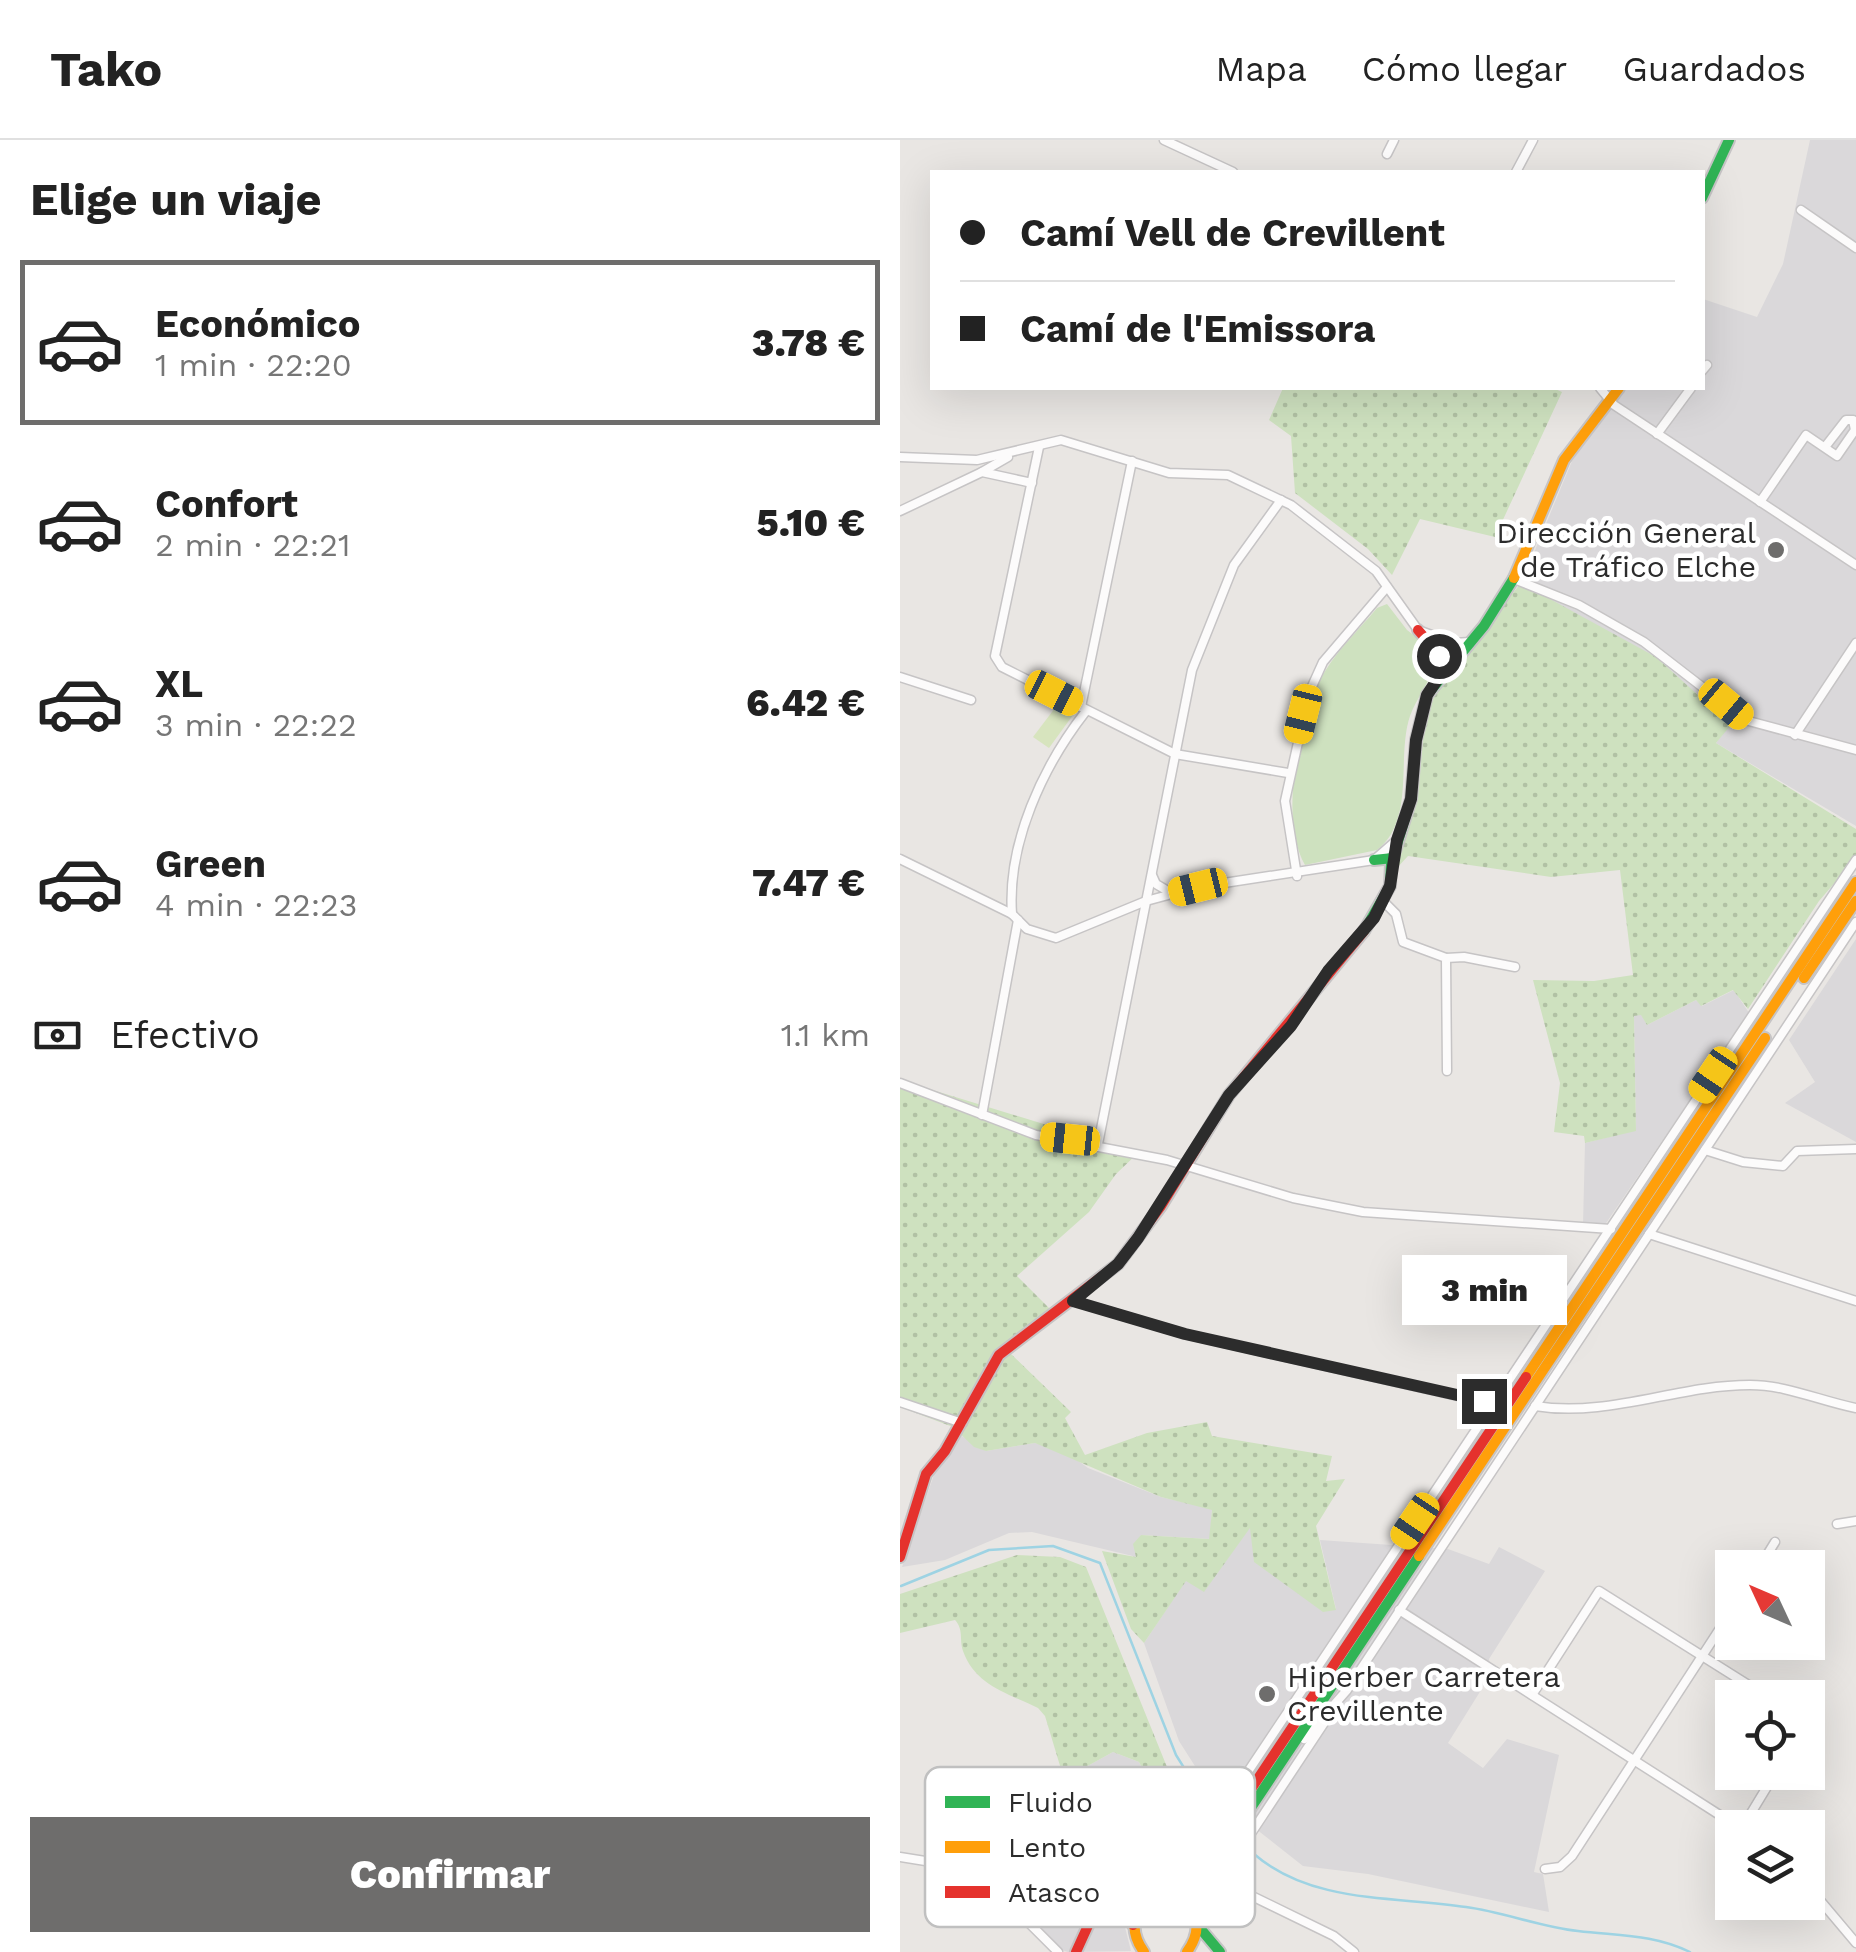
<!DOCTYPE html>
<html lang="es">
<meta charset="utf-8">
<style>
body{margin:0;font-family:"Work Sans",sans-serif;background:#f6f6f6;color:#222;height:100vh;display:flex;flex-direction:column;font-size:38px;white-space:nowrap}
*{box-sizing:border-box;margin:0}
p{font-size:32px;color:#767676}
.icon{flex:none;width:55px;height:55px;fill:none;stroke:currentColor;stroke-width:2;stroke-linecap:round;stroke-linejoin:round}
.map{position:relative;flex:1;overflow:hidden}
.details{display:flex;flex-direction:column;background:#fff;width:900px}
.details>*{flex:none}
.banner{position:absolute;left:30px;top:30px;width:775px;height:220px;border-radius:0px;box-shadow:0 10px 40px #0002;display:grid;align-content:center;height:220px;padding:0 30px;background:#fff}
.needle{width:65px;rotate:314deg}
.buttons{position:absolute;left:815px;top:1410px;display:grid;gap:20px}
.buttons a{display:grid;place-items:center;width:110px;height:110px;border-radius:0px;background:#fff;box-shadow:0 10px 40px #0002;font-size:50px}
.end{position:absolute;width:45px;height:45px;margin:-22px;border:12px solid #2c2c2c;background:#fff;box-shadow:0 0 0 5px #fff}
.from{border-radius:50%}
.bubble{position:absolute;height:70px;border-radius:0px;background:#fff;box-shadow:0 10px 40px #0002;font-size:32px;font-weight:800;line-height:70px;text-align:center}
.car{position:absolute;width:30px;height:60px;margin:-30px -15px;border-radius:12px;box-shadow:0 0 8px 2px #0007;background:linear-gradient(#f5c518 24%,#345 0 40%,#f5c518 0 76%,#345 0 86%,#f5c518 0)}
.banner b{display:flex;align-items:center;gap:35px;height:95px;font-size:38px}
.banner b+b{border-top:2px solid #e0e0e0}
.banner i{width:25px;height:25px;background:#222}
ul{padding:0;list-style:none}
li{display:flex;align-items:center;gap:30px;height:165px;margin:0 20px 15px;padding:0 10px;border:5px solid transparent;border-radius:0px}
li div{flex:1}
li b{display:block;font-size:38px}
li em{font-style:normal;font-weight:800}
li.selected{border-color:#6e6d6c}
li>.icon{width:90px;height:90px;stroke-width:1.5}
h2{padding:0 30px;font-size:45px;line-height:120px}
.pay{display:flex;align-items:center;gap:25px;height:110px;padding:0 30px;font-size:38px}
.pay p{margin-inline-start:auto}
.cta{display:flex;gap:20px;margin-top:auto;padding:20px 30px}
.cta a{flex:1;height:115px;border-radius:0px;background:#6e6d6c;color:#fff;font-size:40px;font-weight:800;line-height:115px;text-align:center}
header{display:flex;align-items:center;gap:60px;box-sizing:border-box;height:140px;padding:0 50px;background:#fff;border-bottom:2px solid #e0e0e0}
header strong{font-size:48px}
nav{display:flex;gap:55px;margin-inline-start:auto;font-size:35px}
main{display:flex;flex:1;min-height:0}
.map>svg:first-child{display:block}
</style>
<header>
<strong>Tako</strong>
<nav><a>Mapa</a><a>Cómo llegar</a><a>Guardados</a></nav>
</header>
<main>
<section class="details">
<h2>Elige un viaje</h2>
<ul>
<li class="selected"><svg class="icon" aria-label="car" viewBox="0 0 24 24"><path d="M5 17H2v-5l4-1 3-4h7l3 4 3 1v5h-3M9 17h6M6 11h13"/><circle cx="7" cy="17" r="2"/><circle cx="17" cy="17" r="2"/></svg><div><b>Económico</b><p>1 min · 22:20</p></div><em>3.78 €</em></li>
<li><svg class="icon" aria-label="car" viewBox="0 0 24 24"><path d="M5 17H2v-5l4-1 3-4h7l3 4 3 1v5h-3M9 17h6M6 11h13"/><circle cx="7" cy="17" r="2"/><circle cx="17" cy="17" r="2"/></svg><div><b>Confort</b><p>2 min · 22:21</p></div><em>5.10 €</em></li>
<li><svg class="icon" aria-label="car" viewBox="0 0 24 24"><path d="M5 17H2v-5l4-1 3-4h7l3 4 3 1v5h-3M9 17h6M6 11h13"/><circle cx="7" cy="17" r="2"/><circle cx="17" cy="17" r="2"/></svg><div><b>XL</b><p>3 min · 22:22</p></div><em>6.42 €</em></li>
<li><svg class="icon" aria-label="car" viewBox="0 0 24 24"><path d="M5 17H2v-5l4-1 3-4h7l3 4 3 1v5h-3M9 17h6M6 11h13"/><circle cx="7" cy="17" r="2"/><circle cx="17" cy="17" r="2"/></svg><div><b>Green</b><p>4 min · 22:23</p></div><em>7.47 €</em></li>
</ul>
<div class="pay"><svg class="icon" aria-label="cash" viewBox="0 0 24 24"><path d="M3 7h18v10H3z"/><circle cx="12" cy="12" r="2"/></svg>Efectivo<p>1.1 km</p></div>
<div class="cta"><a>Confirmar</a></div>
</section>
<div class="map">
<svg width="956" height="1812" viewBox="0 0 956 1812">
<defs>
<pattern id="grass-dots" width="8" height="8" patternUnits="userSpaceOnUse" patternTransform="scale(2.5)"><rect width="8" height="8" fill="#cee1bf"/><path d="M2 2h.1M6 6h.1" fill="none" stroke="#b1c1a4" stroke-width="1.8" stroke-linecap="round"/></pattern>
</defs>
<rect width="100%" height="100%" fill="#e9e6e3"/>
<!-- industrial -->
<g fill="#dad8da">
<path d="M910 0H956V686L816 603 830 584 621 444 672 321 724 248H802L803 159 857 177 883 124Z"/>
<path d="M956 799V1002L885 963 915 942 889 900Z"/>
<path d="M834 850 849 873 700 1092 683 1085 685 1003 736 990 734 876 741 874 747 885 796 860 802 866Z"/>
<path d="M60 1295 86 1311 135 1303 165 1311 188 1328 261 1357 312 1369 310 1399 241 1395 237 1417 132 1392 109 1393 45 1420 2 1427 36 1329Z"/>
<path d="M350 1387 436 1469 420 1400 548 1409 589 1424 599 1407 645 1431 589 1519 591 1534 548 1603 583 1628 607 1599 659 1615 634 1732 643 1734 649 1772 468 1734 403 1726 314 1656 279 1601 244 1503 286 1440 304 1451Z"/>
<path d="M213 1612 239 1622 247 1638 232 1656 254 1703 197 1760 220 1767 231 1811 168 1812 156 1808 133 1782 200 1726 164 1639Z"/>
</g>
<!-- grass -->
<g fill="url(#grass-dots)">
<path d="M383 248H653L662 252 595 397 520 379 492 435 468 409 395 353 391 296 369 280Z"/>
<path d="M621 443 756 517 831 585 816 603 956 689V718L919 761 848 869 833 850 801 866 796 860 747 885 741 875 734 876 736 991 685 1003 684 996 654 992 660 943 633 840 694 841 733 835 720 730 651 737 508 716 496 729 519 646 524 585 538 545Z"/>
<path d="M0 940 238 1013 216 1034 189 1072 117 1136 157 1176 111 1214 171 1272 165 1278 185 1315 247 1293 307 1282 312 1296 432 1316 426 1341 445 1339 416 1386 436 1470 423 1472 354 1422 350 1388 304 1452 286 1441 244 1503 231 1489 202 1411 236 1417 233 1404 241 1395 309 1399 312 1370 261 1357 135 1303 86 1311 74 1307 53 1287 0 1267Z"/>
<path d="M117 1415 160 1417 186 1427 284 1669 297 1689C278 1722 255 1744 215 1743L254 1703 232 1656 234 1647 247 1638 239 1622 213 1612 164 1639 145 1576 138 1568C107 1553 75 1545 63 1511 59 1499 64 1490 55 1480L0 1493V1454Z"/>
</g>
<!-- park -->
<path fill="#cee1bf" d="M487 464 507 490 529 507 534 526C529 544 516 559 510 576 496 617 516 680 477 710L405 725C379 680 398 587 419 542 433 514 458 491 477 468Z"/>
<!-- pitch -->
<path fill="#d7e4be" d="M158 564 173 575 149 608 133 597Z"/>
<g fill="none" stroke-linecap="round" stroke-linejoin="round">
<!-- stream -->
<g stroke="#9ed3e3" stroke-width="2.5">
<path d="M1 1446 89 1410 153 1406 200 1423 276 1615 308 1666"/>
<path d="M354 1714C412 1764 494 1756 566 1767 604 1772 640 1787 678 1791 719 1796 753 1794 790 1812"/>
</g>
<!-- street casing -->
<g stroke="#c6c4c5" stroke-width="11">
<g id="street">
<path d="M264 0 333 32"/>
<path d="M487 14 494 0"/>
<path d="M616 32 633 0"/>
<path d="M901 70 956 108"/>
<path d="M802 231 807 225"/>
<path d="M700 248 714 265 956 425"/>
<path d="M757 294 791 248"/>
<path d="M139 307 95 516 102 527 275 614 388 633"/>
<path d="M0 317 77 320 161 300 269 333 328 335 391 365 476 431 518 490 553 503 570 502"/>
<path d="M82 332 108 317"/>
<path d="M860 362 906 295 937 316 955 290 953 280H946L925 307"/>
<path d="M0 371 82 332 132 343"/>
<path d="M614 439 679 465 744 502 845 580 956 610"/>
<path d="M0 537 71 560"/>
<path d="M181 567 232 321"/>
<path d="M895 595 956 503"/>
<path d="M0 719 112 774 127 789 156 798 246 761 298 747 474 720 497 700"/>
<path d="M252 735 256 744 273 754"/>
<path d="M397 736 385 661 409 553 423 522 487 447"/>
<path d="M483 761 496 774 503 802 546 818 547 931"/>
<path d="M112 774C107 703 143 626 186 571"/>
<path d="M546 818 564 817 615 827"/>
<path d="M0 943 136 995 267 1020 393 1058 463 1072 711 1089"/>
<path d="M82 975 118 780"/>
<path d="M198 1004 292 530 334 425 381 360"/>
<path d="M805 1010 843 1022 883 1026 897 1011 956 1009"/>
<path d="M749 1094 956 1161"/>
<path d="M173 1161 285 1194 593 1264"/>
<path d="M0 1262 62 1283"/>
<path d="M635 1266C708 1278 777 1245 850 1245 887 1245 920 1261 956 1268"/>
<path d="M937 1384 956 1381"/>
<path d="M859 1428 875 1402"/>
<path d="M499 1470 840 1688"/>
<path d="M632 1555 699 1451 869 1558"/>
<path d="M404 1599 447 1550 956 782"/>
<path d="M842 1688 876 1632"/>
<path d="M0 1717 75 1729 158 1812"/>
<path d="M645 1729 660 1727 672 1716 832 1470"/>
<path d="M317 1739 434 1796 454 1812"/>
<path d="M908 1746 956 1803"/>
<path d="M211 1752 263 1743 287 1723 956 720"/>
<path d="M299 1772 426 1580"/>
</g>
</g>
<!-- fast casing -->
<g stroke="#c6c4c5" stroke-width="14">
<g id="fast">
<path d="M802 58 829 0"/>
<path d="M474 720 493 718"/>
<path d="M464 791 490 746 491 724 511 659 516 600 527 555 584 486 614 438"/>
<path d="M293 1770 312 1726 519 1416"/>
<path d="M299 1787 320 1812"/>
</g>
</g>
<!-- slow casing -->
<g stroke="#c6c4c5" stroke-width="14">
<g id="slow">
<path d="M614 438 664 320 719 248"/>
<path d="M904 838 956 761"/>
<path d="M626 1237 956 742"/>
<path d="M519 1416 865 898"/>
<path d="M244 1812C224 1784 238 1759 271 1754 298 1766 304 1788 287 1812"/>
</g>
</g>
<!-- jam casing -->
<g stroke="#c6c4c5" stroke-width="14">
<g id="jam">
<path d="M518 490 538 513 537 536"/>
<path d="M0 1417 26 1334 45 1311 99 1215 218 1124 261 1066 329 955 464 791"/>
<path d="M207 1754 249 1759"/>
<path d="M271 1754 301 1724 626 1237"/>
<path d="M212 1757 233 1785"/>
<path d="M176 1812 201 1757 207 1754"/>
</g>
</g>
<!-- street -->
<use href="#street" stroke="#fcfbfb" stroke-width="8"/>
<!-- fast -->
<use href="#fast" stroke="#30b455" stroke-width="10"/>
<!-- slow -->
<use href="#slow" stroke="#ff9f0a" stroke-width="10"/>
<!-- jam -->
<use href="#jam" stroke="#e5322d" stroke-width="10"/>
</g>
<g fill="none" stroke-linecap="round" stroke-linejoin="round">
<!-- route -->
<path stroke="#2c2c2c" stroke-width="12" d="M539 516 537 540 527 555 516 600 511 659 497 700 490 746 474 778 428 831 391 886 329 955 238 1098 218 1124 173 1161 285 1194 584 1261"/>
</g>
<!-- markers -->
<g fill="#6e6d6c" stroke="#fff" stroke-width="4">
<circle cx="876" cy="410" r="10"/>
<circle cx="367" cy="1554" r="10"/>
</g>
<g text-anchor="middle" stroke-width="9" stroke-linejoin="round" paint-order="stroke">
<!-- poi labels -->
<g font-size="30" fill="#2c2c2c" stroke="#fff" text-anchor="end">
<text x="856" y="403">Dirección General<tspan x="856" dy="34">de Tráfico Elche</tspan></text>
<text x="387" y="1547" text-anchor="start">Hiperber Carretera<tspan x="387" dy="34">Crevillente</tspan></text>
</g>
</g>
<!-- legend -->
<rect x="25" y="1627" width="330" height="160" rx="15" fill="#fff" stroke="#c0c0c0" stroke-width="2.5"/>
<rect x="45" y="1656" width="45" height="12" fill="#30b455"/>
<rect x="45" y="1701" width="45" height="12" fill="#ff9f0a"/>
<rect x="45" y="1746" width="45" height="12" fill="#e5322d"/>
<g font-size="28" fill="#2c2c2c">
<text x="108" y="1672">Fluido</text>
<text x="108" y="1717">Lento</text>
<text x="108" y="1762">Atasco</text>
</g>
</svg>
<div class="buttons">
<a><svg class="needle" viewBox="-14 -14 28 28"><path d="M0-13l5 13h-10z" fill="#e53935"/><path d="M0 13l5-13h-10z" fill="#767676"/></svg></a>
<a><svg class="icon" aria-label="locate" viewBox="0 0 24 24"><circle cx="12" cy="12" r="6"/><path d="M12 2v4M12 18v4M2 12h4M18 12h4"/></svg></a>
<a><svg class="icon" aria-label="layers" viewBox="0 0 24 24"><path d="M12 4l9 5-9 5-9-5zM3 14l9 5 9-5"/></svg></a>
</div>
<i class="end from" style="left:539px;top:516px"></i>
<i class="end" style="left:584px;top:1261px"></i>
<div class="bubble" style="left:502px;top:1115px;width:165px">3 min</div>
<i class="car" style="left:154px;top:553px;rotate:117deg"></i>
<i class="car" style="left:826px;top:564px;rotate:130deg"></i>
<i class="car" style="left:403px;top:574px;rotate:194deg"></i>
<i class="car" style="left:298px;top:747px;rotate:256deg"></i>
<i class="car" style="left:813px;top:935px;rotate:214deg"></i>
<i class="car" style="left:170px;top:999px;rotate:276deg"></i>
<i class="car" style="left:515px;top:1381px;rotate:214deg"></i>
<div class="banner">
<b><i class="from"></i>Camí Vell de Crevillent</b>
<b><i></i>Camí de l'Emissora</b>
</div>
</div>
</main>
